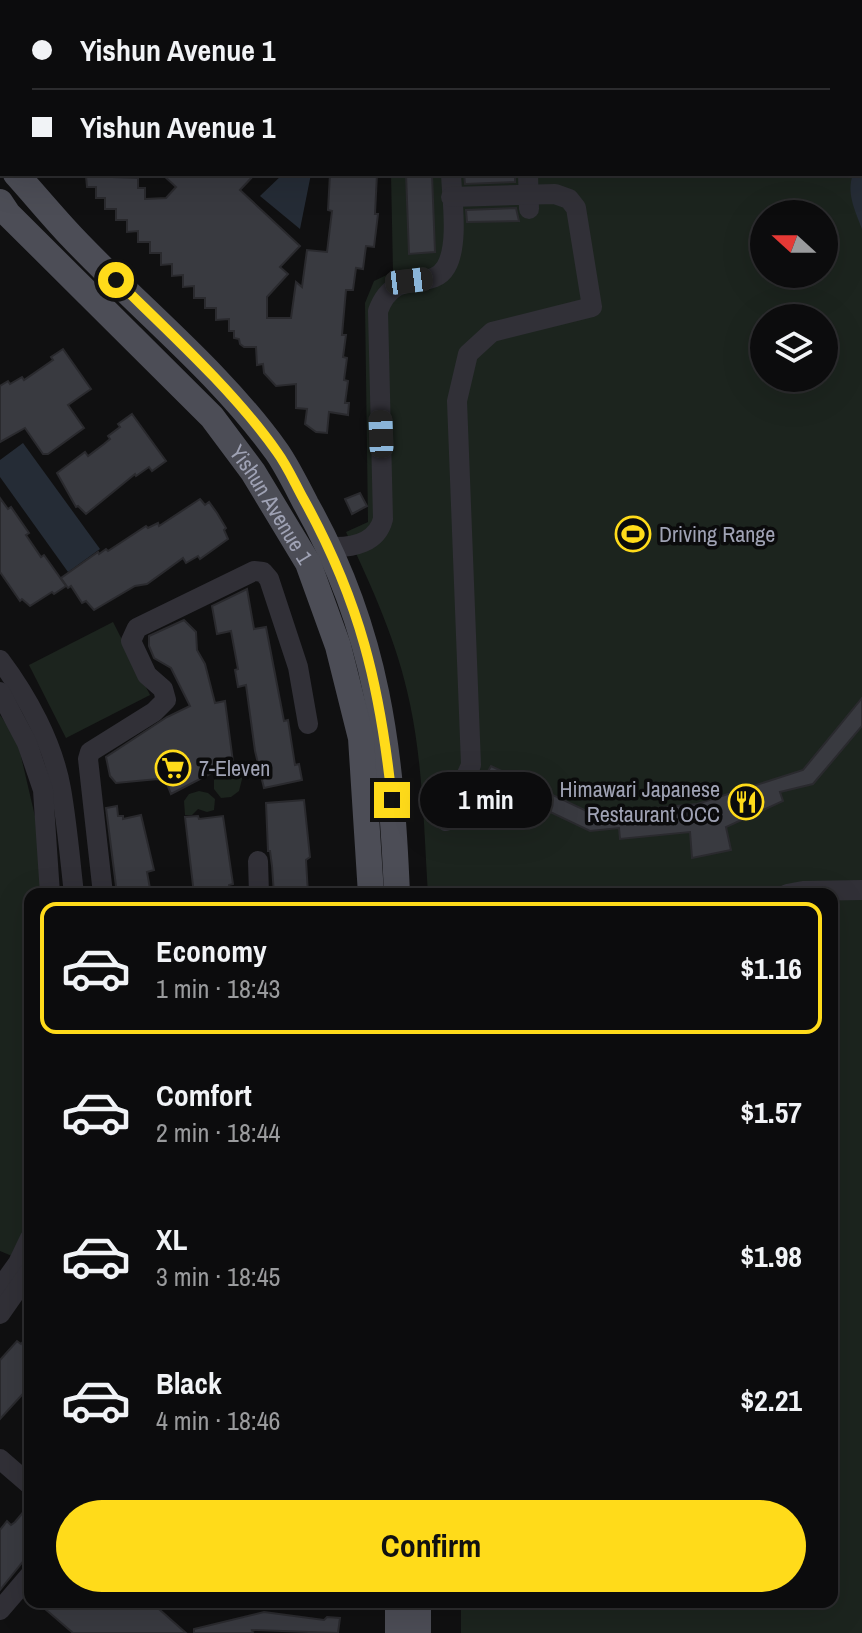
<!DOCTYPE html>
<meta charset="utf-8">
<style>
body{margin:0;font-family:"Archivo Narrow",sans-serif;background:#1a1a1b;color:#f1f3f6;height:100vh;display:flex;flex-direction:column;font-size:30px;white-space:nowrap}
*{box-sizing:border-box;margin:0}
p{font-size:26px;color:#9a9b9d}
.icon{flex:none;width:44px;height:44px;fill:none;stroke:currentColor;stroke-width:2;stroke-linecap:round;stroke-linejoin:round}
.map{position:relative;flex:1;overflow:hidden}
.side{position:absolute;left:24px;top:888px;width:814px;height:720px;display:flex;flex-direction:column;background:#0c0c0d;border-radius:16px;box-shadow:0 8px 32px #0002,0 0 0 2px #2c2c2e}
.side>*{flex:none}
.banner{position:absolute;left:0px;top:0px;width:862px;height:176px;box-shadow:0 8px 32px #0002,0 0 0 2px #2c2c2e;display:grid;align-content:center;height:176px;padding:0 32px;background:#0c0c0d}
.needle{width:52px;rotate:291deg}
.controls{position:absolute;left:750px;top:200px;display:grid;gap:16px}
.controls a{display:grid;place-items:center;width:88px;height:88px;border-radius:50%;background:#0c0c0d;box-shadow:0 8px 32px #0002,0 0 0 2px #2c2c2e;font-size:40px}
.end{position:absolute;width:36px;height:36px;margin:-18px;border:10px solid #ffdb1a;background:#111;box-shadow:0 0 0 4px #111}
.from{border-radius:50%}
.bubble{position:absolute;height:56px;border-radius:28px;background:#0c0c0d;box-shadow:0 8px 32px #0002,0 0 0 2px #2c2c2e;font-size:26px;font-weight:700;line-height:56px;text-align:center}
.car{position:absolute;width:24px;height:48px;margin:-24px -12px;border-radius:10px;box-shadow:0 0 6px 2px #0007;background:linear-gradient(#222 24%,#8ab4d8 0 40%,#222 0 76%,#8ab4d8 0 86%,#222 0)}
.banner b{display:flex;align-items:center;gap:28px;height:76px;font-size:30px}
.banner b+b{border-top:2px solid #2c2c2e}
.banner i{width:20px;height:20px;background:#f1f3f6}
ul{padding:14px 0 0;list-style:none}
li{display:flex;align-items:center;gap:24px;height:132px;margin:0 16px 12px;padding:0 16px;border:4px solid transparent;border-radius:16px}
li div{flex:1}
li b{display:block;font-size:30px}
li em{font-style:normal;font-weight:700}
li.active{border-color:#ffdb1a}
li>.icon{width:72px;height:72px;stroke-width:1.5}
.button{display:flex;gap:16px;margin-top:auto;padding:16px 32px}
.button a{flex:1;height:92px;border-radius:48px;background:#ffdb1a;color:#111;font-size:32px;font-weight:700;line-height:92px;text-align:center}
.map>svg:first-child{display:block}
</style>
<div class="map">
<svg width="862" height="1633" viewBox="0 0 862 1633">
<rect width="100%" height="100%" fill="#101011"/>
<!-- green -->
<g fill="#1c241e" fill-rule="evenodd">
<path d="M409 0H862V1633H461V1602H832V894H428C424 831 423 766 410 704 398 644 372 587 346 532L368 522 365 303 374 281 393 272 391 174H860V2H409ZM764 214H824V274H764ZM764 318H824V378H764Z"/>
<path d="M113 622 150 695 66 738 29 665Z"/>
<path d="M0 715 17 739 37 825 42 894H30V1221L12 1256 0 1251Z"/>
<path d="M234 771 243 775 239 791 231 797 221 798 214 789V780L225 772Z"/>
<path d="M199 791 208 793 215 799 214 810 207 812 198 809 192 815H185L184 801 189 794Z"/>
</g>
<!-- water -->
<g fill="#252c36">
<path d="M862 160V229C855 210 846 193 853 174H860Z"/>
<path d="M283 174H311L300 229 260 196Z"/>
<path d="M23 443 100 549 68 572 0 477V460Z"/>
</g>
<!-- building -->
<g fill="#393a40" stroke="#2a2a2e" stroke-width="2">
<path d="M162 174H255L240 190 300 246 280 267 288 274 267 297V318H291L296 282 302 287 307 250 327 252 332 211 328 210 330 174H377L375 214H378L374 247 366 246 363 269 356 268 353 290H346L345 301 342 335H346L343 357 347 358 344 380 348 381 345 403H349L348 415 329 412 327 433 316 432 305 424 307 409 296 408V384L276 386 264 373 263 364 257 365 256 347H244L240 344 239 339 234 338V331H229V319L216 320V308H205V298H194V286L183 287V275L172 276V264L161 265V253H150V242H138V231L127 232V220H116V209H105V198H96V187H87L86 176 138 178V188H145V199L166 198 176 187Z"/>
<path d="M406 174H432L435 252 409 254Z"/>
<path d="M464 174H515V182L465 184Z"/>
<path d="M516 208 519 221 467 222 466 210Z"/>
<path d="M63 349 91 389 68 405 84 428 48 454H43L25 428 0 442V386L8 381 10 384 22 377 24 380 53 360 51 357Z"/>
<path d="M132 414 166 461 152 471 149 467 136 476 135 474 86 514 78 506 76 507 57 473 85 452 88 456 104 444 110 439 108 436 120 427 118 424Z"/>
<path d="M360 493 367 506 352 514 345 499Z"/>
<path d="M0 498 8 509 11 507 29 533 26 535 41 557 44 555 66 586 54 594 52 592 30 606 22 599 20 601 0 572Z"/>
<path d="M200 499 205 505 209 502 217 513 226 528 224 530 228 539 200 559 198 556 186 563 183 558 147 584 135 586 94 610 86 601 82 603 71 586 68 588 61 578 98 552 99 554 106 549 108 551 146 526 148 528 158 523 159 526Z"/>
<path d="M247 589 254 629 266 627 284 721 288 720 295 765 299 764 302 780 264 788 255 751 246 685 238 687 235 670 238 669 231 631 217 634 212 606Z"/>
<path d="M184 620 196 632 197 650 205 664 215 703 225 701 233 762 171 794 167 784 158 779 116 783 110 776 106 757 167 717 190 706 171 668 154 658 149 646V636Z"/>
<path d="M862 698V726L813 784 780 792 783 801 726 827 731 850 692 858 690 832 620 839 619 828 590 831 483 780 491 766 593 814 697 804 803 770Z"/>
<path d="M304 800 310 857 306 860 308 894H274L272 866 270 851H268L266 803Z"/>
<path d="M117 806 118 816H123V819L141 815 154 870 147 872 151 894H117L106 808Z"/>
<path d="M198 816 199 819 223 816 233 884 229 885 228 894H194L185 817Z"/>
<path d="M30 1334V1386L0 1419V1360L17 1341 21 1344Z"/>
<path d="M30 1504V1553L0 1590V1530L7 1521 11 1525 15 1522Z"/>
<path d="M37 1602H151L186 1633H73Z"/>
<path d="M264 1612 324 1620 327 1617 340 1618 338 1633 252 1630 253 1633H194V1629Z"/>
</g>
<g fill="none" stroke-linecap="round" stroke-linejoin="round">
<!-- minor -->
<g stroke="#313037" stroke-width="20">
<path d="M446 0V2"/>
<path d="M528 174 529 209"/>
<path d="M330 547C353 548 377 543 383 519L378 311C395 265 431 293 446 267 459 245 452 199 451 174"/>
<path d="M0 660C27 696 53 743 61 789 67 823 70 859 74 894"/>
<path d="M0 692 27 743 43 790 50 894"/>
<path d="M446 821 471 765 457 401 468 354 492 332 592 307 576 208 569 199 555 194 451 197"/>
<path d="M258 861 259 894"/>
<path d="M103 894 88 759 90 752 154 712 166 700 163 689 147 675 131 641 137 628 254 571 263 572 269 579 298 667 308 724"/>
<path d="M787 894 803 891 862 890"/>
<path d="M0 1288 18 1263 30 1238"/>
<path d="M0 1314 30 1271"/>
<path d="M0 1459 30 1485"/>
<path d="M0 1610 30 1575"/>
</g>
<!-- major -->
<g stroke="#4c4d56" stroke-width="26">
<path d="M0 155 2 158"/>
<path d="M16 174C35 195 53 217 72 237 140 309 219 371 277 452 288 468 297 487 306 504 378 632 391 750 397 894"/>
<path id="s1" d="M0 202 8 214 212 417 253 472 308 563 338 646 361 738 371 894"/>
<path d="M418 1602V1633"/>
<path d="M398 1633V1602"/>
</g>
</g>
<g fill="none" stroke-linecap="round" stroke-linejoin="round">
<!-- route -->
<path stroke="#ffdb1a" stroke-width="10" d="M116 280C169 332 235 392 277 452 288 467 295 484 304 500 360 601 380 686 392 800"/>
</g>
<!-- icons -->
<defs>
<g id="stadium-ring" transform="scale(1.8)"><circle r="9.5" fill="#0b0b0c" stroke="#ffdb1a" stroke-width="1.5"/><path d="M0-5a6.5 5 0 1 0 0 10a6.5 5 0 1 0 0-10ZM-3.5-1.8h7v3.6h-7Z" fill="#ffdb1a"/></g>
<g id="supermarket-ring" transform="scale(1.8)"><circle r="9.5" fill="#0b0b0c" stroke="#ffdb1a" stroke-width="1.5"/><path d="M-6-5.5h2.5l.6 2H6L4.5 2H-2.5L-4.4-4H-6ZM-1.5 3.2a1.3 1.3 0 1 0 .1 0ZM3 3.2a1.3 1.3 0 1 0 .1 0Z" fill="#ffdb1a"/></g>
<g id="restaurant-ring" transform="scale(1.8)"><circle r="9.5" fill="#0b0b0c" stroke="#ffdb1a" stroke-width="1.5"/><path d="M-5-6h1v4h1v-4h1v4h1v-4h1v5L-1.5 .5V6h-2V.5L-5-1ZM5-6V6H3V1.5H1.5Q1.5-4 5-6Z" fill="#ffdb1a"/></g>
</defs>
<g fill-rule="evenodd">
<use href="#stadium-ring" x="633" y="534"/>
<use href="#supermarket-ring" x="173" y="768"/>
<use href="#restaurant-ring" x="746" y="802"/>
</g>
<g text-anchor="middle" stroke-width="7" stroke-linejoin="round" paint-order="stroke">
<!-- street labels -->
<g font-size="22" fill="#9fa2b4" stroke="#0b0b0c">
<text dy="8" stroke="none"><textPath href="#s1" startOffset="408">Yishun Avenue 1</textPath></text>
</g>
<!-- poi labels -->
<g font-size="22" fill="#9fa2b4" stroke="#0b0b0c" text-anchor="start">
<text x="659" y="542">Driving Range</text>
<text x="199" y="776">7-Eleven</text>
<text x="720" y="797" text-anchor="end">Himawari Japanese<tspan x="720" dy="25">Restaurant OCC</tspan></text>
</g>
</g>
</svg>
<div class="controls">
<a><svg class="needle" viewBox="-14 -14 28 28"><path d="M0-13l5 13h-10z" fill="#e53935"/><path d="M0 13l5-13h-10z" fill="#9a9b9d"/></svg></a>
<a><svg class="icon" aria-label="layers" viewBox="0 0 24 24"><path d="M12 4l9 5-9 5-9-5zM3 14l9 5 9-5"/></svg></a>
</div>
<i class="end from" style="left:116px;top:280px"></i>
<i class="end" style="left:392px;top:800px"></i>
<div class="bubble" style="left:420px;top:772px;width:132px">1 min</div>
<i class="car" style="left:409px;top:281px;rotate:83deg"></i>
<i class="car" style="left:381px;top:434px;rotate:358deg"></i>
<div class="banner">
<b><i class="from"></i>Yishun Avenue 1</b>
<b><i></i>Yishun Avenue 1</b>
</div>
<section class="side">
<ul>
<li class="active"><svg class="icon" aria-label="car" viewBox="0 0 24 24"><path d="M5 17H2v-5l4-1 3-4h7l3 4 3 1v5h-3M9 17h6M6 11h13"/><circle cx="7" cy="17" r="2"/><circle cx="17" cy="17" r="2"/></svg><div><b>Economy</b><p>1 min · 18:43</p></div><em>$1.16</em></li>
<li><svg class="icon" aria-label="car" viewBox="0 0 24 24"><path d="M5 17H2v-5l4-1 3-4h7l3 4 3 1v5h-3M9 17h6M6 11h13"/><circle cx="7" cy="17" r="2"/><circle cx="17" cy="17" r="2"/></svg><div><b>Comfort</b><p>2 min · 18:44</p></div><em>$1.57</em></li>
<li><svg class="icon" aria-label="car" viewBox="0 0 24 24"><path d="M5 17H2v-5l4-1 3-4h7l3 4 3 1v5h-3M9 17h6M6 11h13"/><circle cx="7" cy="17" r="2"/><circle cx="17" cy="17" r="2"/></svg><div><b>XL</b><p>3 min · 18:45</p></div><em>$1.98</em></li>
<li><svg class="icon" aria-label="car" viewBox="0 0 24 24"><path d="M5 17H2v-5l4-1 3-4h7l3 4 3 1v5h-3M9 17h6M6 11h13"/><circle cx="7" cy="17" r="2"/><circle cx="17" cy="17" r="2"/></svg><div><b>Black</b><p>4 min · 18:46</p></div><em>$2.21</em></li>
</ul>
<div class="button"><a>Confirm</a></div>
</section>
</div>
